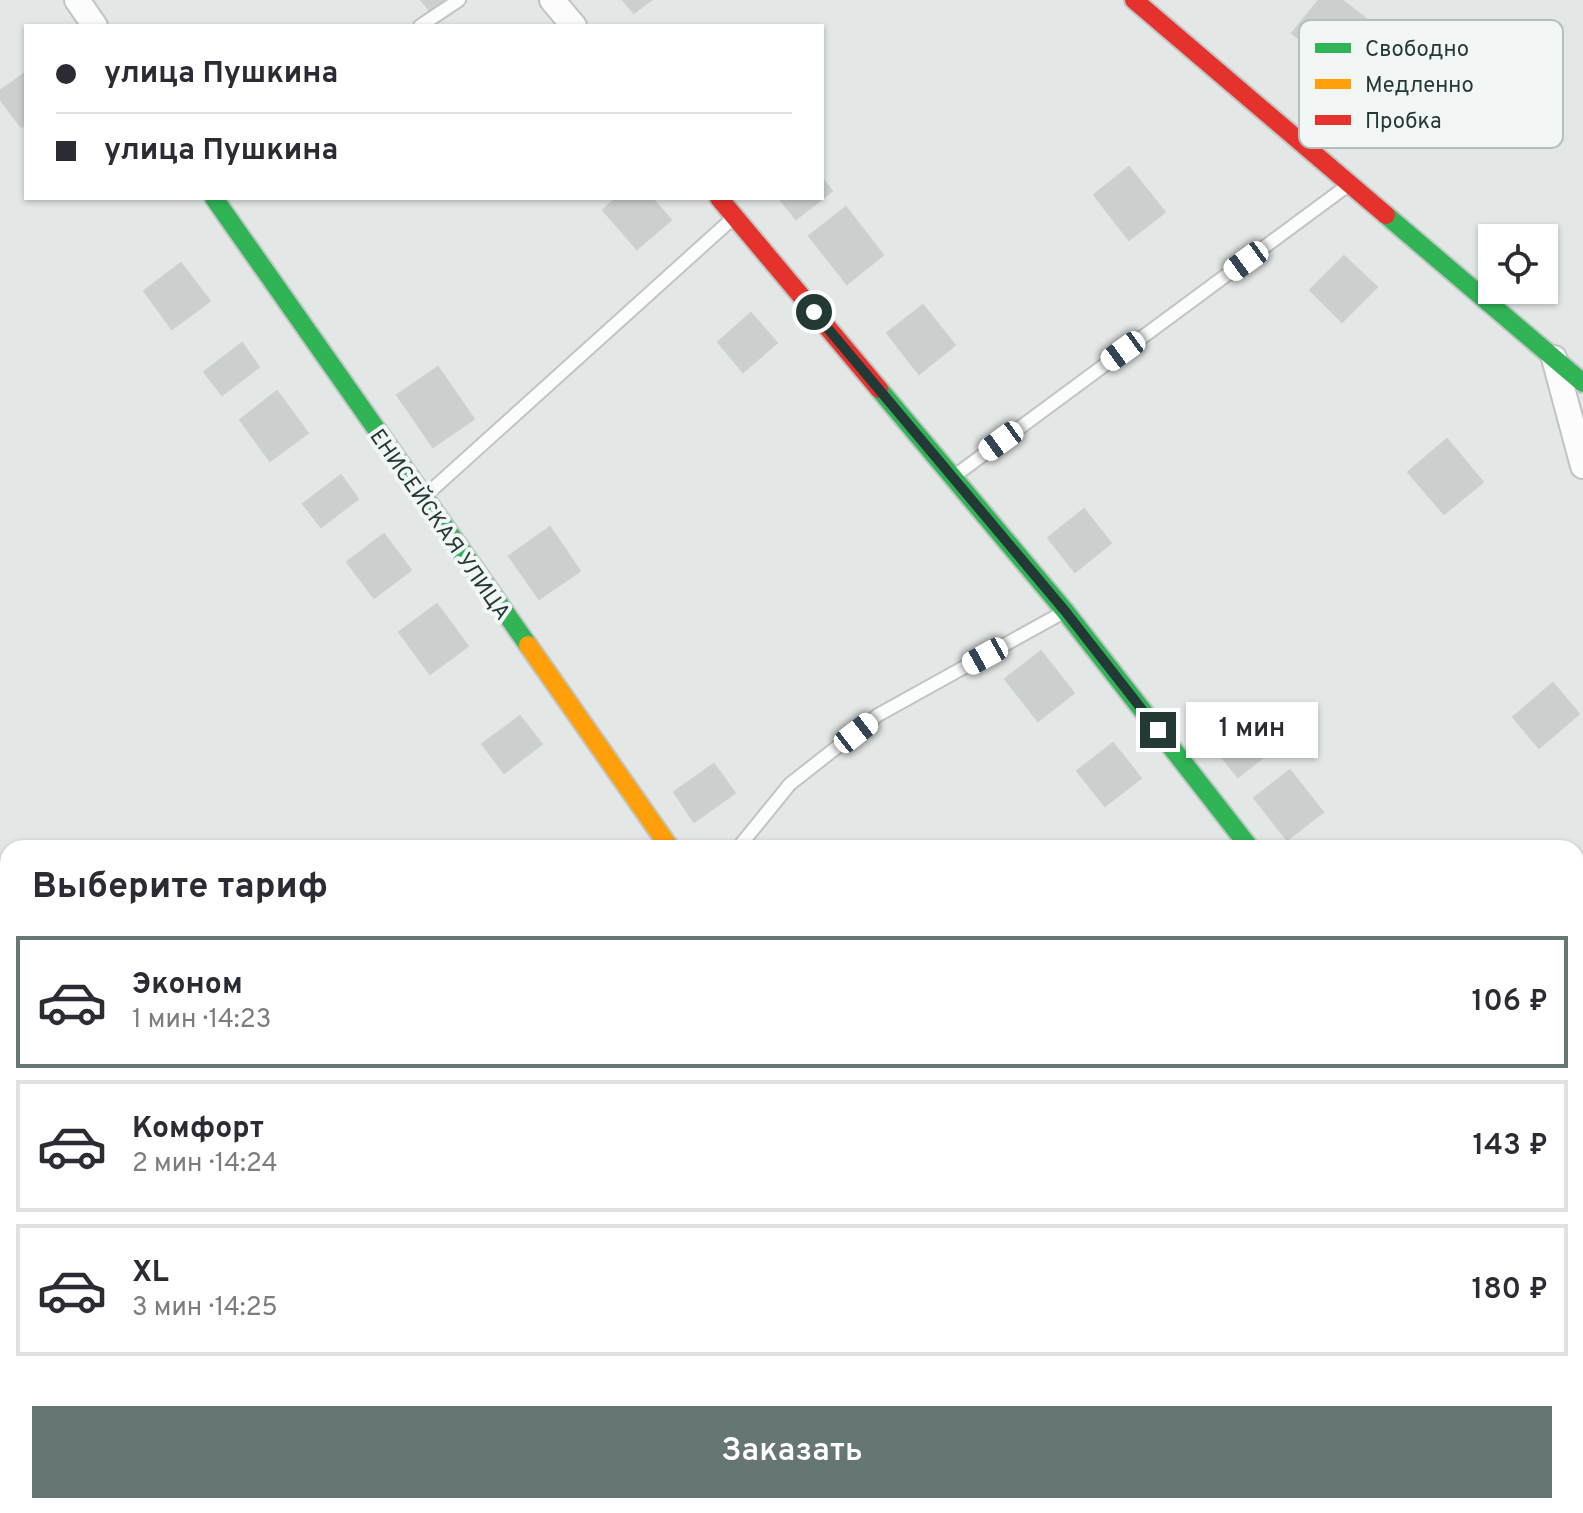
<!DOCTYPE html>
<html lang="ru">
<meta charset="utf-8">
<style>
body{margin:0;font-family:Overpass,sans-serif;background:#f7f7f7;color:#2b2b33;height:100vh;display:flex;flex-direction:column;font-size:30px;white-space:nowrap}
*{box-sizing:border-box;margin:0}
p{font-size:26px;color:#7c7c81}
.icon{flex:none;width:44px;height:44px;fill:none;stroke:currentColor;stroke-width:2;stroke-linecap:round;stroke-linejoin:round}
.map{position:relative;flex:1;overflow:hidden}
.details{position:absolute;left:0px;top:840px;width:1584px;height:674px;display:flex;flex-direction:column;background:#fff;border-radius:24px 24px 0 0;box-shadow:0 2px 6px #0004}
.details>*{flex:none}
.guide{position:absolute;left:24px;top:24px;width:800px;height:176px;border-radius:0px;box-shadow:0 2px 6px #0004;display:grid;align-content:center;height:176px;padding:0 32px;background:#fff}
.fabs{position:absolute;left:1478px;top:224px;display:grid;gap:16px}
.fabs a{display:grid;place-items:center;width:80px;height:80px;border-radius:0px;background:#fff;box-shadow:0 2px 6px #0004;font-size:40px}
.end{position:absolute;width:36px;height:36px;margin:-18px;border:10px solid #233936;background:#fff;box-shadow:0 0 0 4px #fff}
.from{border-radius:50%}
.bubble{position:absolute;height:56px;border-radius:0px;background:#fff;box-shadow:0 2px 6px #0004;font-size:26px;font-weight:600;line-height:56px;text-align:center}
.car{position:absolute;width:24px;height:48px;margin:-24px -12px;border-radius:10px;box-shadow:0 0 6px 2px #0007;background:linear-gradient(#fff 24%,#345 0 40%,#fff 0 76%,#345 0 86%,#fff 0)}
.guide b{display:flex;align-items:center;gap:28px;height:76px;font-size:30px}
.guide b+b{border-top:2px solid #e1e1e2}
.guide i{width:20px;height:20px;background:#2b2b33}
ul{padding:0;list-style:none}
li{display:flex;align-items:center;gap:24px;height:132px;margin:0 16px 12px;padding:0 16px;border:4px solid #e1e1e2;border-radius:0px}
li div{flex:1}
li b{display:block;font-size:30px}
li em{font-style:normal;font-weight:600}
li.active{border-color:#667674}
li>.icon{width:72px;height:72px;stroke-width:1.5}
h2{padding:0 32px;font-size:36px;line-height:96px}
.button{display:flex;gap:16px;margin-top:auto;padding:16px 32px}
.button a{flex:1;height:92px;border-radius:0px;background:#667674;color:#fff;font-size:32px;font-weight:600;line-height:92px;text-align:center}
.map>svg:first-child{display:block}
</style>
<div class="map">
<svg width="1583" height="1513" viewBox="0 0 1583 1513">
<rect width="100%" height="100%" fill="#e3e8e6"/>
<!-- built -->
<g fill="#d2d9d7">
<path d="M0 906 8 916V1073L0 1063Z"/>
<path d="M0 1165 8 1176V1506H254L259 1513H0Z"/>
<path d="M346 1506H468L473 1513H351Z"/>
</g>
<!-- building -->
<g fill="#cbcfce" stroke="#ccd1cf" stroke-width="2">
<path d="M421 0H449L433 14Z"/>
<path d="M623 0H651L634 13Z"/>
<path d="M1319 0H1342L1380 30 1344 75 1292 33Z"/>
<path d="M26 72V124L21 127 0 99V91Z"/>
<path d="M1129 167 1165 212 1129 240 1094 195Z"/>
<path d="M822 178 832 191 796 219 779 198H822Z"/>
<path d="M616 198H652L671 220 637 249 603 210Z"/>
<path d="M846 207 883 255 847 284 809 236Z"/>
<path d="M1344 256 1377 287 1342 322 1310 290Z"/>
<path d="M181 263 210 301 172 329 144 291Z"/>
<path d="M923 305 955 345 919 374 887 333Z"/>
<path d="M751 313 777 343 743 372 718 342Z"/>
<path d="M242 343 259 367 222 395 204 372Z"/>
<path d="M438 367 474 419 433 447 397 395Z"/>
<path d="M277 391 308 433 270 461 240 420Z"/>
<path d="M1447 439 1483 482 1444 514 1408 472Z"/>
<path d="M341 475 358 499 321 527 303 504Z"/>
<path d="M1084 509 1111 543 1075 572 1048 538Z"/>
<path d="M550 527 580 571 539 599 509 556Z"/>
<path d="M384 534 411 570 374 598 347 562Z"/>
<path d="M437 604 468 646 430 674 399 632Z"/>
<path d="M1041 651 1074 693 1038 721 1005 679Z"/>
<path d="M1553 683 1579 714 1539 748 1513 717Z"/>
<path d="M1246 714 1274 749 1238 777 1210 743Z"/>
<path d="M520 716 542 744 504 773 482 744Z"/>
<path d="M1113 743 1141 778 1105 806 1077 771Z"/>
<path d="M714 764 735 793 694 822 674 792Z"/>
<path d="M1290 770 1323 812 1287 840 1254 798Z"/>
<path d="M0 1246 8 1256V1351L0 1341Z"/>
<path d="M368 1506H409L414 1513H373Z"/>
<path d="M1053 1506H1112L1117 1513H1058Z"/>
<path d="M1221 1506H1280L1285 1513H1226Z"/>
</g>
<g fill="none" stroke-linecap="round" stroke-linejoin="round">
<!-- lane casing -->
<g stroke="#c0c5c3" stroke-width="16">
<g id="lane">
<path d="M420 26 459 0"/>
<path d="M953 477 1347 186"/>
<path d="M425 496 732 219"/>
<path d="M738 848 790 784 878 715 1062 613"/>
<path d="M445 1506 451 1513"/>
<path d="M1578 1513 1583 1509"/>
</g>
</g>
<!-- street casing -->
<g stroke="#c0c5c3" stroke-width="28">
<g id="street">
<path d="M77 0 95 26"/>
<path d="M552 0 574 26"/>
<path d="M1554 358 1583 466"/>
<path d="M0 1100 8 1111"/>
<path d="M1576 1264 1583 1272"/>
<path d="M309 1506 314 1513"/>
<path d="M1153 1506 1159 1513"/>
</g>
</g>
<!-- fast casing -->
<g stroke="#c0c6c4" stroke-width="22">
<g id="fast">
<path d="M214 198 528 645"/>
<path d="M1386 215 1583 383"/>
<path d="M879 389 1065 611 1250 848"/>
</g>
</g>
<!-- slow casing -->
<g stroke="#c0c6c4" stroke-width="22">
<path id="slow" d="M528 645 670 848"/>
</g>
<!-- jam casing -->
<g stroke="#c0c6c4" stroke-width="22">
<g id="jam">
<path d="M1134 0 1386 215"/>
<path d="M719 198 879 389"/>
</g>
</g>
<!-- lane -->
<use href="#lane" stroke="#fbfcfb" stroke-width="12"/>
<!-- street -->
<use href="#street" stroke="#fbfcfb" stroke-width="24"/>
<!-- fast -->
<use href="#fast" stroke="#30b455" stroke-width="18"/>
<!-- slow -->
<use href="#slow" stroke="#ff9f0a" stroke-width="18"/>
<!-- jam -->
<use href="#jam" stroke="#e5322d" stroke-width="18"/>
<!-- rail -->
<path stroke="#c7caca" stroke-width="6" stroke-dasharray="16 8" stroke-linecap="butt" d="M0 1490 8 1500"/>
</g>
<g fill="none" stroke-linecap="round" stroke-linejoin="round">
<!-- route -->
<path stroke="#233936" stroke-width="10" d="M814 312 1065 611 1158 730"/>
</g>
<g text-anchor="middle" stroke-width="8" stroke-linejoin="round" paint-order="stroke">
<!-- street labels -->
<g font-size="22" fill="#233936" stroke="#f2f7f5">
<text transform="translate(441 524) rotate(55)" y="8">ЕНИСЕЙСКАЯ УЛИЦА</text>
</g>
</g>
<!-- legend -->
<rect x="1299" y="20" width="264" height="128" rx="12" fill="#f2f7f5" stroke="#b4bebc" stroke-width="2"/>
<rect x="1315" y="43" width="36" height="10" fill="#30b455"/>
<rect x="1315" y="79" width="36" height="10" fill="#ff9f0a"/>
<rect x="1315" y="115" width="36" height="10" fill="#e5322d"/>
<g font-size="22" fill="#233936">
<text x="1365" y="56">Свободно</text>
<text x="1365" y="92">Медленно</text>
<text x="1365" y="128">Пробка</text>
</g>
</svg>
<div class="fabs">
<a><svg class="icon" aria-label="locate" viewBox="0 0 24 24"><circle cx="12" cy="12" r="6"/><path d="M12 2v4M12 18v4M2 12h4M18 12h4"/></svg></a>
</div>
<i class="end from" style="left:814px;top:312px"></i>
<i class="end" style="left:1158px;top:730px"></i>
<div class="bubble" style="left:1186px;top:702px;width:132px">1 мин</div>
<i class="car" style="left:1246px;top:261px;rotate:234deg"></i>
<i class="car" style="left:1123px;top:351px;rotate:234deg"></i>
<i class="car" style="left:1001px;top:441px;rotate:234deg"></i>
<i class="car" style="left:985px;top:656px;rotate:241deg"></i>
<i class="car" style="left:856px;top:733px;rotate:52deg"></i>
<div class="guide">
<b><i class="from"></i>улица Пушкина</b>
<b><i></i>улица Пушкина</b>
</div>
<section class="details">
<h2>Выберите тариф</h2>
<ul>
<li class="active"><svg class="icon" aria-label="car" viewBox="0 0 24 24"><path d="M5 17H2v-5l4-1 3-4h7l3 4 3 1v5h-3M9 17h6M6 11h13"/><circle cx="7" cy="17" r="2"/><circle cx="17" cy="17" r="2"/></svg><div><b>Эконом</b><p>1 мин · 14:23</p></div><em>106 ₽</em></li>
<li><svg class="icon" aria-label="car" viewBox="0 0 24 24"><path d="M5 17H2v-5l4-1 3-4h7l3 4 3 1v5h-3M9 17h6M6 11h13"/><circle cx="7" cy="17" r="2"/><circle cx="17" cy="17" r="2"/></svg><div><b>Комфорт</b><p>2 мин · 14:24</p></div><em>143 ₽</em></li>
<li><svg class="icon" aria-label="car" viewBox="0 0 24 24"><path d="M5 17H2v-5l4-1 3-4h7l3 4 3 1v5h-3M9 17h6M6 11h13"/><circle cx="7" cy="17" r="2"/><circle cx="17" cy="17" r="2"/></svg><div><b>XL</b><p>3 мин · 14:25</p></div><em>180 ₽</em></li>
</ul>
<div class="button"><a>Заказать</a></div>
</section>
</div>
